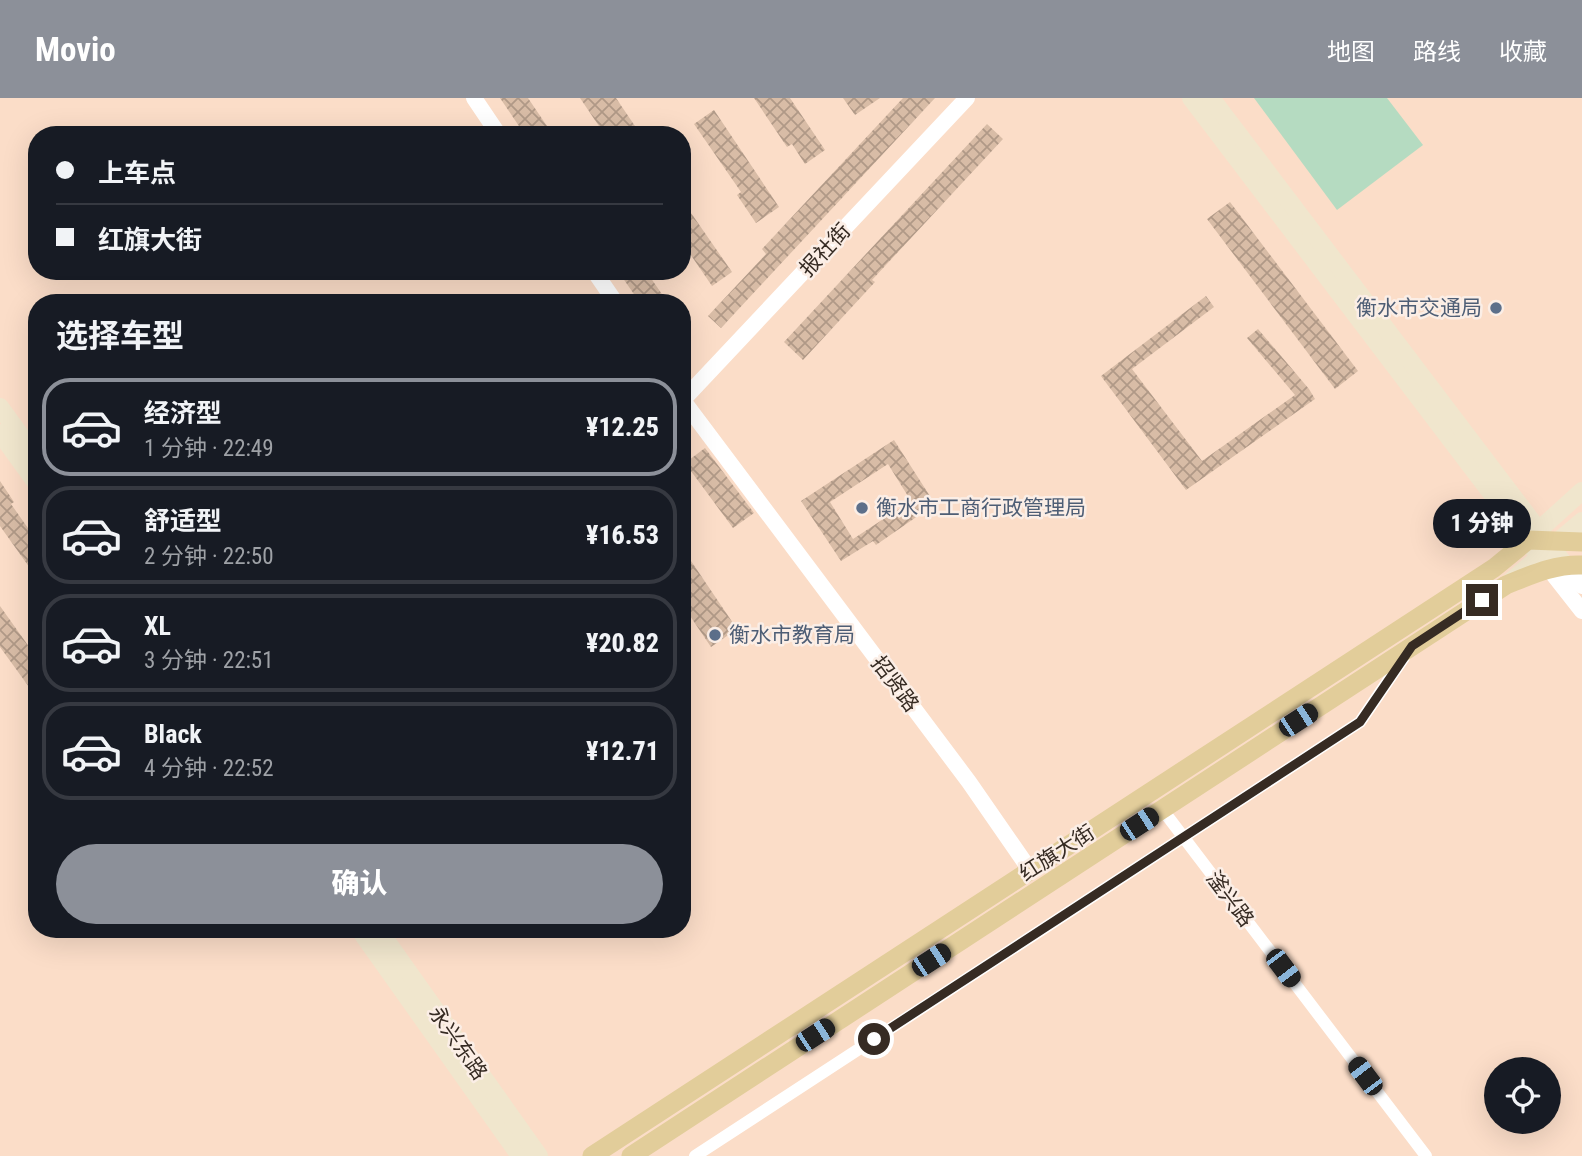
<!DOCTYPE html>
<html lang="zh">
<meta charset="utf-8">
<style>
body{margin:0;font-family:"Roboto Condensed","Noto Sans SC",sans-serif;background:#242831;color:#f1f3f6;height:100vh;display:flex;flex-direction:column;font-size:26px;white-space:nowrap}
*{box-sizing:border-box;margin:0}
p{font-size:23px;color:#9ea1a6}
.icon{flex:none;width:38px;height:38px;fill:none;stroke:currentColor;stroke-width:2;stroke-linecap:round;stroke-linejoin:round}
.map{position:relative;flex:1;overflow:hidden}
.details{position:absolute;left:28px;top:196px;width:663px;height:644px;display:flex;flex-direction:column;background:#171b24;border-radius:28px;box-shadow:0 7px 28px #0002}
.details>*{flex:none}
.top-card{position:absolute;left:28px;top:28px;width:663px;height:154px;border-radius:28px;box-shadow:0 7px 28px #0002;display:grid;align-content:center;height:154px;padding:0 28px;background:#171b24}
.controls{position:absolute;left:1484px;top:959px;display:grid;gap:14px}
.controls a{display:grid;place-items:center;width:77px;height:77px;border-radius:50%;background:#171b24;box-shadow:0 7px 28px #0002;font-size:35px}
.end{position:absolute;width:32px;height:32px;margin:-16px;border:9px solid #362b23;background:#fff;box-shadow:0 0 0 4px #fff}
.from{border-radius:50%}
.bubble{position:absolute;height:49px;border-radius:24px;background:#171b24;box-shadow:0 7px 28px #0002;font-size:23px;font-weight:800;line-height:49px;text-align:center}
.car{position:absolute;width:21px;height:42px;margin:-21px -10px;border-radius:9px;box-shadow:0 0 5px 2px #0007;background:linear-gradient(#222 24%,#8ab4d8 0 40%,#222 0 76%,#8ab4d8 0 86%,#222 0)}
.top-card b{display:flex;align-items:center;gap:24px;height:66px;font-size:26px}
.top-card b+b{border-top:2px solid #363941}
.top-card i{width:18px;height:18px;background:#f1f3f6}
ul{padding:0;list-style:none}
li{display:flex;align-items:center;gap:21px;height:98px;margin:0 14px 10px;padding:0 14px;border:4px solid #363941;border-radius:28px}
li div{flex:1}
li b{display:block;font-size:26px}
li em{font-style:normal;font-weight:800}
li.current{border-color:#8c9099}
li>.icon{width:63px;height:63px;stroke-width:1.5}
h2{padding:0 28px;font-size:32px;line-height:84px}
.primary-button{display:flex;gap:14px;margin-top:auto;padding:14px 28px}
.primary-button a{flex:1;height:80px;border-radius:42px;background:#8c9099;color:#fff;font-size:28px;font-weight:800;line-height:80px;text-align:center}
header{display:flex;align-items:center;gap:42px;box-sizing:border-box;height:98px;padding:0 35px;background:#8c9099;color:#fff}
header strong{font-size:33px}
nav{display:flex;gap:38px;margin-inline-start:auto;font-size:24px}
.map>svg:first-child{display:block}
</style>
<header>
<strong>Movio</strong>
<nav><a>地图</a><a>路线</a><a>收藏</a></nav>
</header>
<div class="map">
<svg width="1582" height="1058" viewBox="0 0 1582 1058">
<defs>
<pattern id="building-cross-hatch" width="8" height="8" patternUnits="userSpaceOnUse" patternTransform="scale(1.75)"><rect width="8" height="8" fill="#d8bca6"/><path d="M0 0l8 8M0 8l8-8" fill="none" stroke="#b09987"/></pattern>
</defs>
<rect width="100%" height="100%" fill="#fbddc8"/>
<!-- grass -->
<path fill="#b5dbc1" d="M1254 0H1387L1423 47 1337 112Z"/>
<!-- building -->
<g fill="url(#building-cross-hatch)" fill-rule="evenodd">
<path d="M500 0H528L553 37H525Z"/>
<path d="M580 0H616L641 37H605Z"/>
<path d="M754 0H790L825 52 805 66 792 46 787 49Z"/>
<path d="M843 0H880L855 17Z"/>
<path d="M903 0H935L721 230 708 218 766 156 762 151Z"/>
<path d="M714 12 779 109 756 125 737 97 741 94 694 26Z"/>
<path d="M987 26 1003 41 872 182 875 184 803 262 784 244Z"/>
<path d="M682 102 732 174 712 188 682 144Z"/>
<path d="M1230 104 1358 273 1335 291 1207 121Z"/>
<path d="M618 173H646L668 205H640Z"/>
<path d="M1206 198 1214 209 1132 271 1202 363 1295 297 1247 240 1258 231 1309 291 1315 301 1186 392 1101 278Z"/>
<path d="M894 342 935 406 876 447 873 443 841 463 801 403ZM888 366 911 403 853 441 830 404Z"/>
<path d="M705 350 754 415 733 430 685 365Z"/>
<path d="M0 383 14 404 11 406 37 443V480L0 428Z"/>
<path d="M689 460 737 531 711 549 682 506V464Z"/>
<path d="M0 508 37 560V600L0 549Z"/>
</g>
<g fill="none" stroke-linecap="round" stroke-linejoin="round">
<!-- minor -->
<g stroke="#fff" stroke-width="12">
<path d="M1162 711 1426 1058"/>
<path d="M695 1058 1360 624 1407 555"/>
</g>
<!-- tertiary -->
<g stroke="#fff" stroke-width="16">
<path d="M474 0 499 37"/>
<path d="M594 173 616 205"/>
<path d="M682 301 969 684 1030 772"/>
<path d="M682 303 967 0"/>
<path d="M1565 467 1582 488"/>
<path d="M1549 471 1582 513"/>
</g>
<!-- secondary -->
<g stroke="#f0e6cd" stroke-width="18">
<path d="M1191 0 1549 471"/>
<path d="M1211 0 1565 467"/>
<path d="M0 309 37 360"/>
<path d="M0 335 37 386"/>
<path d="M1530 440 1582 393"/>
<path d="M1511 483 1582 423"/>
<path d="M359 831 520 1058"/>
<path d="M378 831 539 1058"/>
</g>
<!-- primary -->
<g stroke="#e2cd9a" stroke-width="19">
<path d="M592 1058 1494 470 1528 442 1582 444"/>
<path d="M631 1058 1506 487C1531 477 1554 466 1582 467"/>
</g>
</g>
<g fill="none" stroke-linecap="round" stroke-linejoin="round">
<!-- route -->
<path stroke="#362b23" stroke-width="9" d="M874 941 1360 624 1412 548 1482 502"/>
</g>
<!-- markers -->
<g fill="#5c6f8a" stroke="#fbeee6" stroke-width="2.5">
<circle cx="1496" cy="210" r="7"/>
<circle cx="862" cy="410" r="7"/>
<circle cx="715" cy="537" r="7"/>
</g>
<g text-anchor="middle" stroke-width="5" stroke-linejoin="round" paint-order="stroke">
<!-- street labels -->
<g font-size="21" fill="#362b23" stroke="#fbeee6">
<text transform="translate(825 152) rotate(-47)" y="7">报社街</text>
<text transform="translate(895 586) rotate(53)" y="7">招贤路</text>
<text transform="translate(1057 755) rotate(-33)" y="7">红旗大街</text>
<text transform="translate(1230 801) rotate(53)" y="7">滏兴路</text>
<text transform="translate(458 945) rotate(55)" y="7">永兴东路</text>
</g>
<!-- service labels -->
<g font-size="21" fill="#4e5e75" stroke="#fbeee6" text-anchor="start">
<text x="1482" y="217" text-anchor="end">衡水市交通局</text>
<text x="876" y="417">衡水市工商行政管理局</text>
<text x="729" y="544">衡水市教育局</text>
</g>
</g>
</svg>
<div class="controls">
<a><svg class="icon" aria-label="locate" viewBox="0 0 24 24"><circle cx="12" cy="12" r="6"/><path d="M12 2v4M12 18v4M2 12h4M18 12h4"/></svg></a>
</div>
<i class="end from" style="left:874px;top:941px"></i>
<i class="end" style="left:1482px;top:502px"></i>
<div class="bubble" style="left:1433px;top:401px;width:98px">1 分钟</div>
<i class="car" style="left:1298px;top:622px;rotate:57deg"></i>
<i class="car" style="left:1139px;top:726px;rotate:57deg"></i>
<i class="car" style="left:931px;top:862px;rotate:57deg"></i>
<i class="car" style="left:1283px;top:870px;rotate:143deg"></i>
<i class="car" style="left:815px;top:937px;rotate:57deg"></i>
<i class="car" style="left:1365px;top:978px;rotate:323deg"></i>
<div class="top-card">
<b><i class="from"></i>上车点</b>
<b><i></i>红旗大街</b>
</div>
<section class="details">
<h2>选择车型</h2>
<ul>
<li class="current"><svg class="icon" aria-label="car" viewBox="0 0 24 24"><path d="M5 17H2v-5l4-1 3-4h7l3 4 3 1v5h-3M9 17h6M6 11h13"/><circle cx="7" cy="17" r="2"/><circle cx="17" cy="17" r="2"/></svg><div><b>经济型</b><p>1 分钟 · 22:49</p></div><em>¥12.25</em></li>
<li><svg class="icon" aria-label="car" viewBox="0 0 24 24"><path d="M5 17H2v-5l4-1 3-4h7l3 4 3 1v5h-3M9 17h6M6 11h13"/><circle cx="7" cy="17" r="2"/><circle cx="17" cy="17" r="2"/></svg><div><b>舒适型</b><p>2 分钟 · 22:50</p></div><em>¥16.53</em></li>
<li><svg class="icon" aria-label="car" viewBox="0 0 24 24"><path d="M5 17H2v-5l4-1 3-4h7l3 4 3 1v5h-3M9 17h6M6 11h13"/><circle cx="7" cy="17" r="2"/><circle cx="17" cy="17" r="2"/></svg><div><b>XL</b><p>3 分钟 · 22:51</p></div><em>¥20.82</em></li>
<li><svg class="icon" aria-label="car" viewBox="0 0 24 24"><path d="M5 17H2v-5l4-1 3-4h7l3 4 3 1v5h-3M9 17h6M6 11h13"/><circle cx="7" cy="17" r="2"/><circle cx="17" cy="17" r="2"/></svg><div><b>Black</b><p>4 分钟 · 22:52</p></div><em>¥12.71</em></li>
</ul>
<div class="primary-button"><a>确认</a></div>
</section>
</div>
